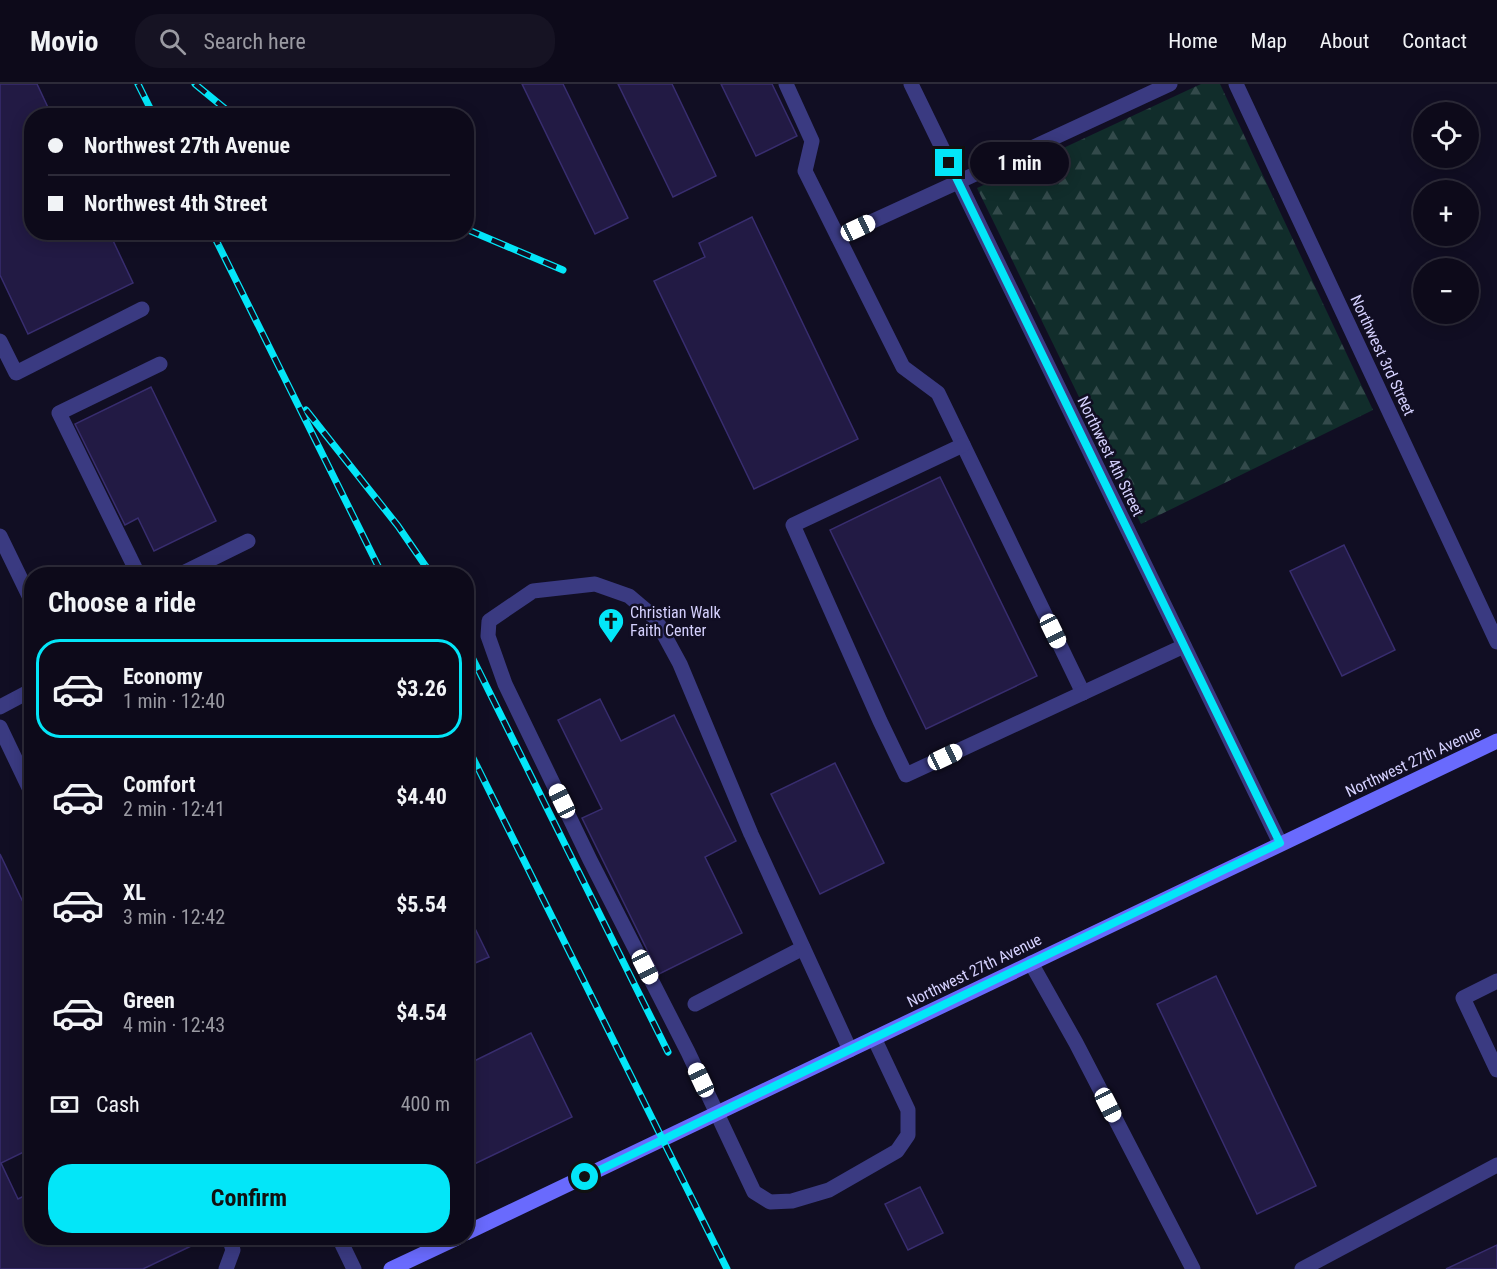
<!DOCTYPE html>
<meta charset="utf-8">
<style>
body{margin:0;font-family:"Roboto Condensed",sans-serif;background:#161323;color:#f1f3f6;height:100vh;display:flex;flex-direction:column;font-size:22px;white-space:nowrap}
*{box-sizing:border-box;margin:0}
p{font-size:20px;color:#9a9aa2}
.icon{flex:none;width:33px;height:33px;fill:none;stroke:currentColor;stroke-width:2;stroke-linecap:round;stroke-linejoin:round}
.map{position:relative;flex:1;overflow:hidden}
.drawer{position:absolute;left:24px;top:483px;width:450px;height:678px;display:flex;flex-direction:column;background:#0d0a1a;border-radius:24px;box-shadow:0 3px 15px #0003,0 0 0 2px #2d2b39}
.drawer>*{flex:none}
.guide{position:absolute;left:24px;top:24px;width:450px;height:132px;border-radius:24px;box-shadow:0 3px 15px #0003,0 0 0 2px #2d2b39;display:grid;align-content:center;height:132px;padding:0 24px;background:#0d0a1a}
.fabs{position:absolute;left:1413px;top:18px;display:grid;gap:12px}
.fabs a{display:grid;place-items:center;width:66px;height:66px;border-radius:50%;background:#0d0a1a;box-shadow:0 3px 15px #0003,0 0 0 2px #2d2b39;font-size:30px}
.end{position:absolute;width:27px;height:27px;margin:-14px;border:8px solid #03e6f8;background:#111;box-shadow:0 0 0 3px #111}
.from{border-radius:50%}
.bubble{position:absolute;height:42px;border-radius:21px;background:#0d0a1a;box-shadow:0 3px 15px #0003,0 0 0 2px #2d2b39;font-size:20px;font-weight:700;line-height:42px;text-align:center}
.car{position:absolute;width:18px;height:36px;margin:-18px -9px;border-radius:8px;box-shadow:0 0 4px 2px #0007;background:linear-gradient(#fff 24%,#345 0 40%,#fff 0 76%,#345 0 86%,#fff 0)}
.guide b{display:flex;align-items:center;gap:21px;height:57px;font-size:22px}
.guide b+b{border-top:2px solid #2d2b39}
.guide i{width:15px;height:15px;background:#f1f3f6}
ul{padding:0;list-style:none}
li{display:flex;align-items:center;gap:18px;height:99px;margin:0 12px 9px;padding:0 12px;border:3px solid transparent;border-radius:24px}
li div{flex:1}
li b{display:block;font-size:22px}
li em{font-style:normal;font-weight:700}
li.active{border-color:#03e6f8}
li>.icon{width:54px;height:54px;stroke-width:1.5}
h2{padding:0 24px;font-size:27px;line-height:72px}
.pay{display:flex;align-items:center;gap:15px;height:66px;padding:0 24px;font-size:22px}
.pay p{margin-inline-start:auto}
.primary-button{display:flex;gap:12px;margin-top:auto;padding:12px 24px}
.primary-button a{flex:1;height:69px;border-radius:24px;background:#03e6f8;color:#111;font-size:24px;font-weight:700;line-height:69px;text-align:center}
header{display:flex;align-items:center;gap:36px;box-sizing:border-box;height:84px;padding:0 30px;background:#0d0a1a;border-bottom:2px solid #2d2b39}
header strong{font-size:28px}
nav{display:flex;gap:33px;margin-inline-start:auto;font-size:21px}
.search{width:420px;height:54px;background:#161323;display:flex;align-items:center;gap:15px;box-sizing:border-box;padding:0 21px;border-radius:24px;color:#9a9aa2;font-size:22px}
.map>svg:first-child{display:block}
</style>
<header>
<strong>Movio</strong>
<div class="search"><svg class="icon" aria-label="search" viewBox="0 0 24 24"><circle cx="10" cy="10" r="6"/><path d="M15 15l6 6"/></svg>Search here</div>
<nav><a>Home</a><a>Map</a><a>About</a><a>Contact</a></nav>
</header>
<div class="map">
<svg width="1497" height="1185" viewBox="0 0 1497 1185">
<defs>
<pattern id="forest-firs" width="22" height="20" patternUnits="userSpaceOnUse" patternTransform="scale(1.5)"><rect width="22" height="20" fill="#112d2b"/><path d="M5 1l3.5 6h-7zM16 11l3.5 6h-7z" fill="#334a4b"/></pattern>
</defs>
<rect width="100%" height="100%" fill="#110e23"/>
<!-- forest -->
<path fill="url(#forest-firs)" d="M1201 0H1220L1373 326 1141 440 977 104Z"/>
<!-- building -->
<g fill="#221a44" stroke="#382d6f" stroke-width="1.5">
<path d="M0 0H37L52 32H32V148H109L133 199 28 250 0 191Z"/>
<path d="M522 0H563L628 134 595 150Z"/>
<path d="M618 0H672L716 92 673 113Z"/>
<path d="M721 0H772L797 52 756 72Z"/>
<path d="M752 133 858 355 754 405 654 197 705 173 699 159Z"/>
<path d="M151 303 216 437 154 467 138 434 125 441 75 340Z"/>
<path d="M940 393 1037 592 926 645 830 446Z"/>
<path d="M1344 461 1395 566 1342 592 1290 487Z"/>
<path d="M600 615 621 657 674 631 736 757 705 773 742 849 659 890 582 734 602 725 558 636Z"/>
<path d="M835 679 884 779 820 810 771 710Z"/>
<path d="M0 770 32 837V1064L1 1079 18 1115 32 1108V1154H208L143 1185H0Z"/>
<path d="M466 826 489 873 466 883Z"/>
<path d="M1216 892 1316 1102 1257 1130 1157 920Z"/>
<path d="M531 949 572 1033 466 1084V981Z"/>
<path d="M920 1103 943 1149 908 1166 885 1120Z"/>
<path d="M1497 1161V1185H1446Z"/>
</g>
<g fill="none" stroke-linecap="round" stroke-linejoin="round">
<!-- lane -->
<g stroke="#3a3a81" stroke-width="15">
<path d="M786 0 812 57 805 87 903 283 938 309 1083 609"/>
<path d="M838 153 958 98"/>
<path d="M0 257 16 289 142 225"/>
<path d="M963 361 793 441 880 637 906 691 1184 562"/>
<path d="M138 490 59 329 160 280"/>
<path d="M181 490 248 457"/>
<path d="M0 623 32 606"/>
<path d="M0 643 32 710"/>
<path d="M1031 879 1076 959 1193 1185"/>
<path d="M1497 897 1463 914 1497 986"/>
<path d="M695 920 803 864"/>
<path d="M850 966 751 750 680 580 655 534 629 512 595 500 533 507 489 537 488 552 505 600 590 776 688 968 754 1108 770 1118 792 1117 829 1106 897 1067 908 1051V1026L874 954"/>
<path d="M226 1185 233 1166 229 1154"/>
<path d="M1302 1185 1497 1081"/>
</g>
<!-- street -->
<g stroke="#3a3a81" stroke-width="15">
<path d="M911 0 1280 759"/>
<path d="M1236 0 1497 558"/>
<path d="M958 98 1170 0"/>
<path d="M0 452 32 518"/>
<path d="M339 1154 354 1185"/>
</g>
<!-- secondary -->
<g stroke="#696afd" stroke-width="15">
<path d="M466 1149 1497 657"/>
<path d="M391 1185 457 1154"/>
</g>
<!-- rail casing -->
<g stroke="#03e6f8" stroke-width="7">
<g id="rail">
<path d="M138 0 154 32"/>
<path d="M195 0 234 32"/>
<path d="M466 145 563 186"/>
<path d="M212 148 382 490"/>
<path d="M306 326 398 442 431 490"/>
<path d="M466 561 668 968"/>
<path d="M466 660 727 1185"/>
</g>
</g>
<!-- rail -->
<use href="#rail" stroke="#110e23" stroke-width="4.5" stroke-dasharray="14" stroke-linecap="butt"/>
</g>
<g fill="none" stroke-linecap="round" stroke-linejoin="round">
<!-- route -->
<path stroke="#03e6f8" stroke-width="8" d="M585 1093 1280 759 949 79"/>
</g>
<!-- icons -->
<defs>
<g id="church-pin" transform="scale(1.35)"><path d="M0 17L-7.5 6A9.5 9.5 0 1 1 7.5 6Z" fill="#03e6f8" stroke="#110e23"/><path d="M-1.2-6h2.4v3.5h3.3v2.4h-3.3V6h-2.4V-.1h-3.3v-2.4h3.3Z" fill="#111"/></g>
</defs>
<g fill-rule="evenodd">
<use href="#church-pin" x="611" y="537"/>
</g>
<g text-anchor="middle" stroke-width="5" stroke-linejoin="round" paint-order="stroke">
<!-- street labels -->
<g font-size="16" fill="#d5d1fe" stroke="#110e23">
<text transform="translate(1383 271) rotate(65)" y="6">Northwest 3rd Street</text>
<text transform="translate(1111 372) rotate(64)" y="6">Northwest 4th Street</text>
<text transform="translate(1413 677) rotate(-25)" y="6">Northwest 27th Avenue</text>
<text transform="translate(974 886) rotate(-26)" y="6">Northwest 27th Avenue</text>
</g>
<!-- poi labels -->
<g font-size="16" fill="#d5d1fe" stroke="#110e23" text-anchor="start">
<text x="630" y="534">Christian Walk<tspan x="630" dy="18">Faith Center</tspan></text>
</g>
</g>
</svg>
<div class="fabs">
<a><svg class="icon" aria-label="locate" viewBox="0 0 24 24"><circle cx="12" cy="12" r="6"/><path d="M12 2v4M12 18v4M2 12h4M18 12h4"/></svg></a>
<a>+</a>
<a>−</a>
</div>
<i class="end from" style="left:585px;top:1093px"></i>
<i class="end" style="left:949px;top:79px"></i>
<div class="bubble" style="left:970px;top:58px;width:99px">1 min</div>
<i class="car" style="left:858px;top:144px;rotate:65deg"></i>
<i class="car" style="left:1053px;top:547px;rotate:154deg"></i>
<i class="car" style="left:945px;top:673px;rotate:65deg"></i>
<i class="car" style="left:562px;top:717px;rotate:334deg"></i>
<i class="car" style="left:645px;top:883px;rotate:153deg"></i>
<i class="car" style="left:701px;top:996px;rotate:335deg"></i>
<i class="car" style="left:1108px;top:1021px;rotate:153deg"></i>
<div class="guide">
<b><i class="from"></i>Northwest 27th Avenue</b>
<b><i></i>Northwest 4th Street</b>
</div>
<section class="drawer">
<h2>Choose a ride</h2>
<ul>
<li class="active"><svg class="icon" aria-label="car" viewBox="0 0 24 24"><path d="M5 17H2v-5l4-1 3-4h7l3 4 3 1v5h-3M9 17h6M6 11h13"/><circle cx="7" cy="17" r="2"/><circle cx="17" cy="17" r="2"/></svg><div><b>Economy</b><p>1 min · 12:40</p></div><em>$3.26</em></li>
<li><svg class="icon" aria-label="car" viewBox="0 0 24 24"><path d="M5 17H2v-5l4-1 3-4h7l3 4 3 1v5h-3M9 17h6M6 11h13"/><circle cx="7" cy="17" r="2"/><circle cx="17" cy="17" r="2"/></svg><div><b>Comfort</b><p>2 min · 12:41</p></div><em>$4.40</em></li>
<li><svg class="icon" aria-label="car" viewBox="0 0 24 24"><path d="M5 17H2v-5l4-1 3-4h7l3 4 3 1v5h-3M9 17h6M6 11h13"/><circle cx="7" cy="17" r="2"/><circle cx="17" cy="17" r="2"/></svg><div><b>XL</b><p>3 min · 12:42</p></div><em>$5.54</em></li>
<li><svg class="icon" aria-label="car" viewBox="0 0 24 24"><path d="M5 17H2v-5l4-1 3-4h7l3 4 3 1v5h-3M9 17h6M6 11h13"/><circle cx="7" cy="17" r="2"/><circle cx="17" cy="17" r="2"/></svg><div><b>Green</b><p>4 min · 12:43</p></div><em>$4.54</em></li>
</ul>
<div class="pay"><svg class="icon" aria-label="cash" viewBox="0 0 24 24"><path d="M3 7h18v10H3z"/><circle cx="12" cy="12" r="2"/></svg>Cash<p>400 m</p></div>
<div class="primary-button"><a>Confirm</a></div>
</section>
</div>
